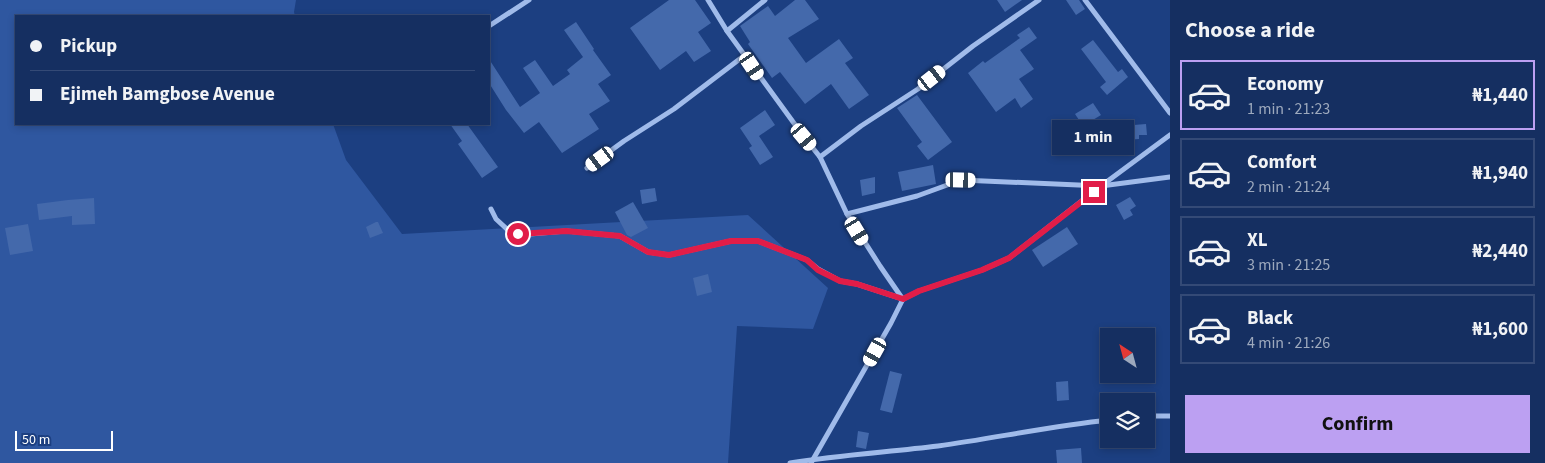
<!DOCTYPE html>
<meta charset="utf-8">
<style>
body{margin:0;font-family:"Source Sans 3",sans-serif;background:#1e3767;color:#f1f3f6;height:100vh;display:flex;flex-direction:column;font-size:19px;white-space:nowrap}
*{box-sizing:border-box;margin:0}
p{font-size:16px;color:#9da9bd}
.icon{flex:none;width:28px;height:28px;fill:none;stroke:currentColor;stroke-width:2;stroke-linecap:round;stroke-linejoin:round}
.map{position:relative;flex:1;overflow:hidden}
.drawer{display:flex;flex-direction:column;background:#152f61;width:375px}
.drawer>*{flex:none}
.hud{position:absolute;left:15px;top:15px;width:475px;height:110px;border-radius:0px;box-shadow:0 2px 8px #0003,0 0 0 1px #344a76;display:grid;align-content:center;height:110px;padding:0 15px;background:#152f61}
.needle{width:32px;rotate:324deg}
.buttons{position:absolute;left:1100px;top:328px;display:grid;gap:10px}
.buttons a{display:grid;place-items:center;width:55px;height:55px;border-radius:0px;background:#152f61;box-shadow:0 2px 8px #0003,0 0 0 1px #344a76;font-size:25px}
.scale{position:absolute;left:15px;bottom:12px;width:98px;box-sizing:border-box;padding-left:5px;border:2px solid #fff;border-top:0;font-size:14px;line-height:18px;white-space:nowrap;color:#fff;-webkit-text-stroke:4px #1c3f81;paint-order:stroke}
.end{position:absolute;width:22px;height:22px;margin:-11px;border:6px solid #e11d48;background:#fff;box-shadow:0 0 0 2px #fff}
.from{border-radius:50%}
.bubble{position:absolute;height:35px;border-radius:0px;background:#152f61;box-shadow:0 2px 8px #0003,0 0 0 1px #344a76;font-size:16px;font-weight:700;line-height:35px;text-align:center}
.car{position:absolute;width:15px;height:30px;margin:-15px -8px;border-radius:6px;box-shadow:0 0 4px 1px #0007;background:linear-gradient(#fff 24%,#345 0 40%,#fff 0 76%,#345 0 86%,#fff 0)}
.hud b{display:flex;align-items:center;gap:18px;height:48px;font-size:19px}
.hud b+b{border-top:1px solid #344a76}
.hud i{width:12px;height:12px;background:#f1f3f6}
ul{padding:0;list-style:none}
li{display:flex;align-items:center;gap:15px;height:70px;margin:0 10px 8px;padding:0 5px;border:2px solid #344a76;border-radius:0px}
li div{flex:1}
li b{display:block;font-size:19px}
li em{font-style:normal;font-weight:700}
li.on{border-color:#bca0f2}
li>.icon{width:45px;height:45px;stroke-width:1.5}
h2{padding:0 15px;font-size:22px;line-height:60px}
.cta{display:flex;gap:10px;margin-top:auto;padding:10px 15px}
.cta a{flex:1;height:58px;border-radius:0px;background:#bca0f2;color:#111;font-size:20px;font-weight:700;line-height:58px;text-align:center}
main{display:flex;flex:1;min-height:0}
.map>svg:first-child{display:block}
</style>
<main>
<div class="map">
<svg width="1170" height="463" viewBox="0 0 1170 463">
<rect width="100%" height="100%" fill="#1c3f81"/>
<!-- green -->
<path fill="#2f57a0" d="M0 0H296L294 12 295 16H16V124H333L346 160 402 234 748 215 828 288 813 329 737 326 728 463H0Z"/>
<!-- building -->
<g fill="#4469ab">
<path d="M669 0H695L711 23 698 32 711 51 694 62 686 51 660 70 630 28Z"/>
<path d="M795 0H805L819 19 788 38 806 63 839 39 853 58 845 63 869 95 849 109 831 84 805 104 780 72 772 78 748 44 750 42 740 26 768 6 775 16Z"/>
<path d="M997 0H1022L1005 12Z"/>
<path d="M1066 0H1079L1085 9 1076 15Z"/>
<path d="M576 22 594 49 593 50 611 75 598 84 610 101 589 114 599 129 562 153 539 122 524 133 506 110 489 83V59L520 107 540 93 523 68 535 60 553 86 570 74 567 70 583 57 564 30Z"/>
<path d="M1029 27 1037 38 1020 50 1034 69 1019 79 1033 99 1021 108 1015 98 996 112 968 73 983 61 985 63 1020 38 1017 35Z"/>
<path d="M1093 40 1118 72 1122 69 1128 77 1107 95 1100 87 1106 82 1081 49Z"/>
<path d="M917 95 952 142 928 160 917 146 922 142 897 108Z"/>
<path d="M1093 103 1101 115 1083 126 1075 114Z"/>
<path d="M765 110 775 125 759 136 773 157 760 165 749 148 752 146 740 128Z"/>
<path d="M1076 122 1085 136 1075 143 1073 140 1063 147 1055 136Z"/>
<path d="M450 124H467L498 167 482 178 458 144 462 141Z"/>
<path d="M1146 124 1147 135H1139V139L1110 141 1109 127Z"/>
<path d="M933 165 936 184 902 191 898 172Z"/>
<path d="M875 177V193L862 196 860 180Z"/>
<path d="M655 188 657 201 642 204 640 190Z"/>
<path d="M1130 197 1136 206 1130 210 1133 215 1124 220 1116 205Z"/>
<path d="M94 198 95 224 72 225V216L39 220 37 204 68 200Z"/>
<path d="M633 202 648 228 631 237 627 235 615 212Z"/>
<path d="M376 222H378L383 233 370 238 366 227Z"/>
<path d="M28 224 33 251 10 255 5 228Z"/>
<path d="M1067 227 1078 244 1043 267 1032 250Z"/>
<path d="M708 274 712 292 697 296 693 278Z"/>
<path d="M890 371 902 374 892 413 880 410Z"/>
<path d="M1068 381 1069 400 1057 401 1056 382Z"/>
<path d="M858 431 869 433 866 449 856 447Z"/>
<path d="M1081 448 1082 463H1057L1056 450Z"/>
</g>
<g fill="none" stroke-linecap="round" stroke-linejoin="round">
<!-- street -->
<g stroke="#a0bbea" stroke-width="5">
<path d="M708 0 727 31 804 137 820 157 847 214 880 266 902 298"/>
<path d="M1085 0 1170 113"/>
<path d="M489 26 529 0"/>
<path d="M727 31 765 0"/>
<path d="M820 157 861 126 918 89 973 46 1039 0"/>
<path d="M587 168 624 141 674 109 745 55"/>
<path d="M491 209 496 219 510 232 518 235 566 231 620 236 648 252 669 255 731 241H758L807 260 818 269 840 281 857 284 903 299"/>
<path d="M847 214 917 196 961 180 1101 186 1170 177"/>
<path d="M1146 416H1170"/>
<path d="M790 463C839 455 889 452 938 446 995 438 1052 426 1109 420"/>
<path d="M811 463 891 323 903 299 919 291 982 270 1009 258 1101 186 1170 135"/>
</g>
</g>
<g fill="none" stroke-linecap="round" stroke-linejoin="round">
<!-- route -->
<path stroke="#e11d48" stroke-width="6" d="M518 234 566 231 620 236 648 252 669 255 731 241H758L807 260 818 270 840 281 857 284 903 299 919 291 982 270 1009 258 1094 192"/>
</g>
</svg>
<div class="buttons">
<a><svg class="needle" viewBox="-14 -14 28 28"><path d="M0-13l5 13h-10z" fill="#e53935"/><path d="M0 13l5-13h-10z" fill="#9da9bd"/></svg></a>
<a><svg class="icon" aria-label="layers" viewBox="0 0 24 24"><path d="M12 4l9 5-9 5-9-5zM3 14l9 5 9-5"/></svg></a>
</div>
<div class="scale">50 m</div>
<i class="end from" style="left:518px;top:234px"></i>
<i class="end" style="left:1094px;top:192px"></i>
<div class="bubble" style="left:1052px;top:120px;width:82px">1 min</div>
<i class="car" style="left:752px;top:66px;rotate:146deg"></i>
<i class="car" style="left:932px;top:78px;rotate:52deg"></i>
<i class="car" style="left:804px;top:137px;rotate:140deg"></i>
<i class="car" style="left:600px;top:159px;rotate:234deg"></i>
<i class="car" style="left:961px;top:180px;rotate:91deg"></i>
<i class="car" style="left:857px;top:231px;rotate:149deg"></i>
<i class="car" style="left:875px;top:352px;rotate:209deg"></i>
<div class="hud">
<b><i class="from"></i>Pickup</b>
<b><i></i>Ejimeh Bamgbose Avenue</b>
</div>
</div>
<section class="drawer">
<h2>Choose a ride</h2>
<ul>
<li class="on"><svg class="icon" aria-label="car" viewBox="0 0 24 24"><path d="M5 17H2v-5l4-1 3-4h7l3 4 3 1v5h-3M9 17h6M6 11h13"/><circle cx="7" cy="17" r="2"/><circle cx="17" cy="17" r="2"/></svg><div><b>Economy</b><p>1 min · 21:23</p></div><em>₦1,440</em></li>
<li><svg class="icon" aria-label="car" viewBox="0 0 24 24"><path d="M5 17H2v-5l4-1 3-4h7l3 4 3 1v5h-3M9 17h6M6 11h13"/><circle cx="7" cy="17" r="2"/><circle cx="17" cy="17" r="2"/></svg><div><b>Comfort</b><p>2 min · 21:24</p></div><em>₦1,940</em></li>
<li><svg class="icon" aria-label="car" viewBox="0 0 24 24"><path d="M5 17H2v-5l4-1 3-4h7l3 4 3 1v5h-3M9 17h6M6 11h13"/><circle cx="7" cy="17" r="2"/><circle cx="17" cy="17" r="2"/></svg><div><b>XL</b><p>3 min · 21:25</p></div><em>₦2,440</em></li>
<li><svg class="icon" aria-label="car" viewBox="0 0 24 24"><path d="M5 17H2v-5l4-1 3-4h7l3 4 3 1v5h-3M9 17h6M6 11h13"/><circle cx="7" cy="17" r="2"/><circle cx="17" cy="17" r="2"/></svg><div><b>Black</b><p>4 min · 21:26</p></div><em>₦1,600</em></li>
</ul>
<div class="cta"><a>Confirm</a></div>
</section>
</main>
